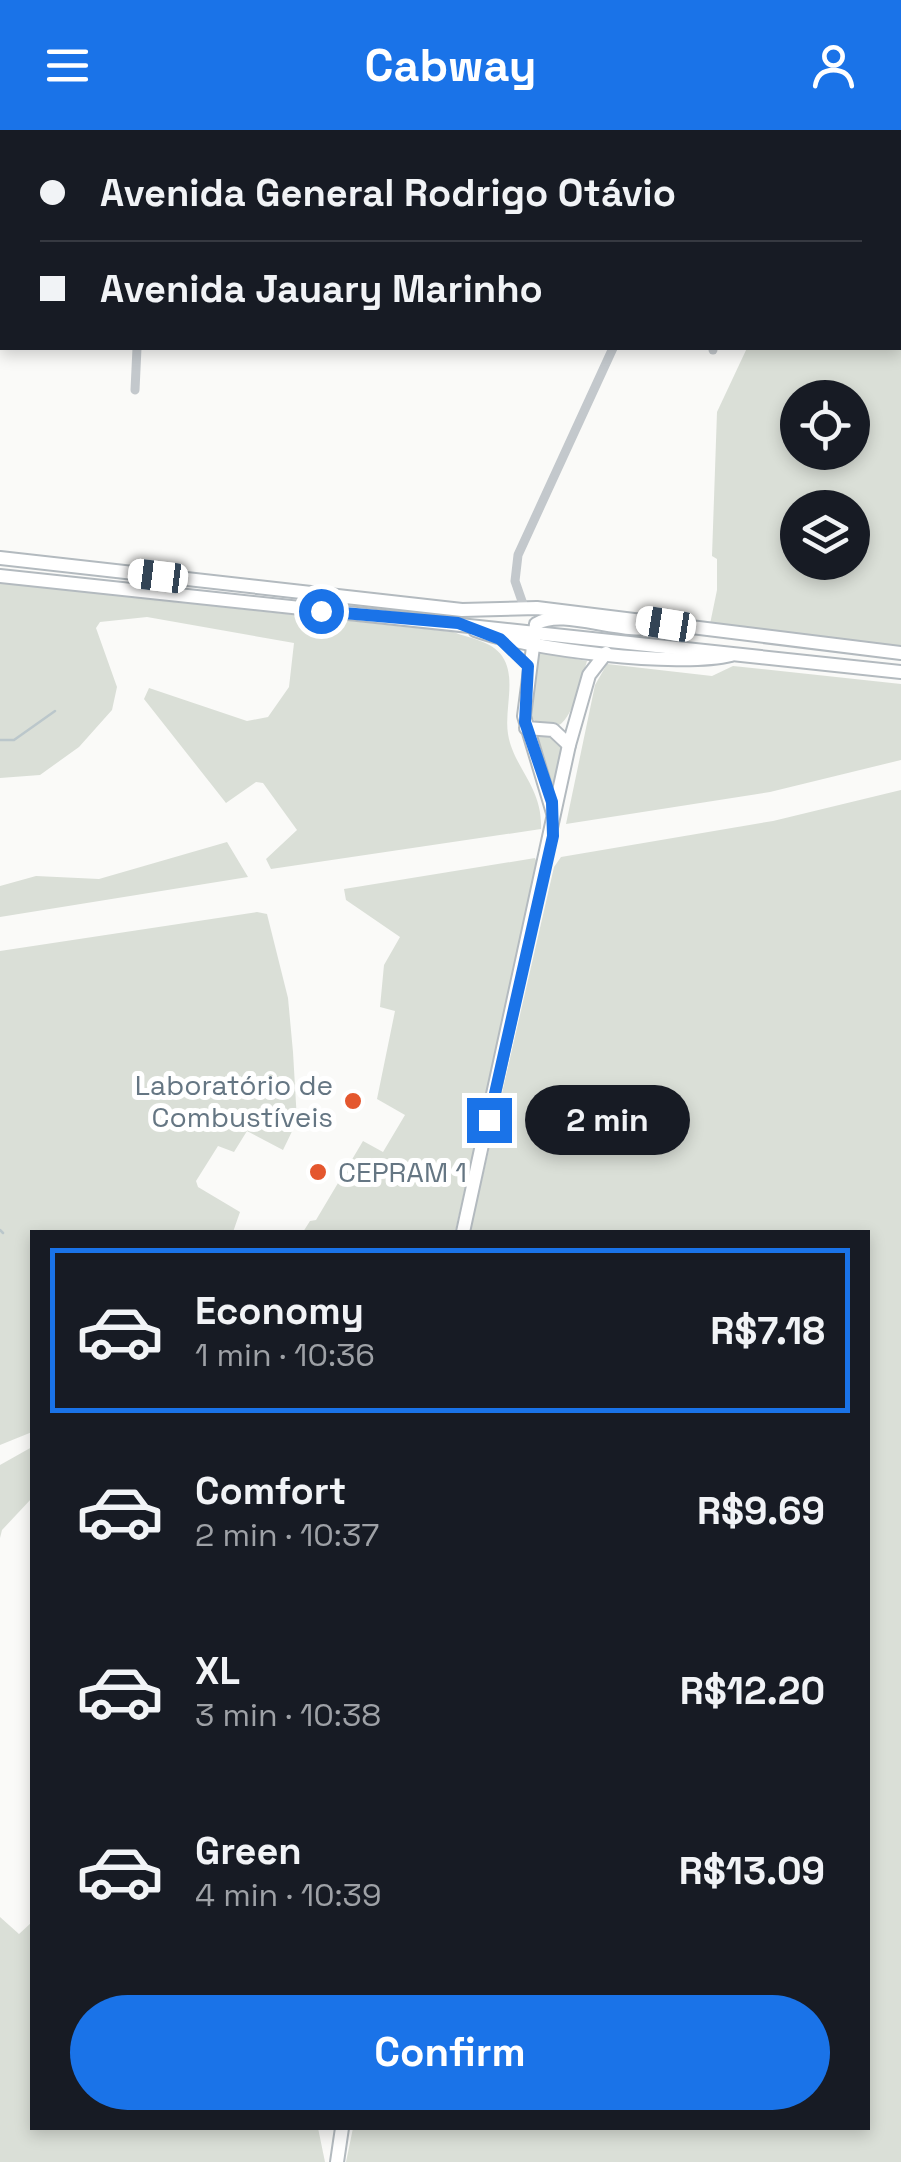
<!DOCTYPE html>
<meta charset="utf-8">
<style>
body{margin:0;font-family:"Space Grotesk",sans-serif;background:#20242c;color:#f1f3f6;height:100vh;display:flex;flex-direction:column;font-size:38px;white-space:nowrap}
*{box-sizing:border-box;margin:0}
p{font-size:32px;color:#9ea1a6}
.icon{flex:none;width:55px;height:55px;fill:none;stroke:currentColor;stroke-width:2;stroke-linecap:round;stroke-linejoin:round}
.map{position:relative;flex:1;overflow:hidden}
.side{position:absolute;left:30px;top:1100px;width:840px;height:900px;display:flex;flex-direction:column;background:#171b24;border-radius:0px;box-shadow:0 5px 15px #0003}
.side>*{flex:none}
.hud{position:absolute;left:0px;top:0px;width:902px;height:220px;box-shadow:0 5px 15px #0003;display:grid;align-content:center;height:220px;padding:0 40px;background:#171b24}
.controls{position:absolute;left:780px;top:250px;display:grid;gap:20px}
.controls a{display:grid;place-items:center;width:90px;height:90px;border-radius:50%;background:#171b24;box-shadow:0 5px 15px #0003;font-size:50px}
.end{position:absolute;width:45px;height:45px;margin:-22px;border:12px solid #1a73e8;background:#fff;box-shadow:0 0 0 5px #fff}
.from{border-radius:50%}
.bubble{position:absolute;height:70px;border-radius:35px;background:#171b24;box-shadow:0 5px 15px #0003;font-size:32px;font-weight:800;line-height:70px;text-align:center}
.car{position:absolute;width:30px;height:60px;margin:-30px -15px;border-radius:12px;box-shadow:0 0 8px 2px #0007;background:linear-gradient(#fff 24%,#345 0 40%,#fff 0 76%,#345 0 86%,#fff 0)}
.hud b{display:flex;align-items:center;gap:35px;height:95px;font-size:38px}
.hud b+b{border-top:2px solid #363941}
.hud i{width:25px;height:25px;background:#f1f3f6}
ul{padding:18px 0 0;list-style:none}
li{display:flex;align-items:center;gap:30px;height:165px;margin:0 20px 15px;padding:0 20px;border:5px solid transparent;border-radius:0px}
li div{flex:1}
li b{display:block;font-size:38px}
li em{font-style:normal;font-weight:800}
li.active{border-color:#1a73e8}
li>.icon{width:90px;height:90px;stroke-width:1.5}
.button{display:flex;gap:20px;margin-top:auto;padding:20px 40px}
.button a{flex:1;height:115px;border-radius:60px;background:#1a73e8;color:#fff;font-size:40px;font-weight:800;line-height:115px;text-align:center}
header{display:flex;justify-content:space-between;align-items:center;height:130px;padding:0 40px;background:#1a73e8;color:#fff;font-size:45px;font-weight:800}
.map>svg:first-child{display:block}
</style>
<header><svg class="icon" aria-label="menu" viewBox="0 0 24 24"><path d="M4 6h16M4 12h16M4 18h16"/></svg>Cabway<svg class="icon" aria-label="person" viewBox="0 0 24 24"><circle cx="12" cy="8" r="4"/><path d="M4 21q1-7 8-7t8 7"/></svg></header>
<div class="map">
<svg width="901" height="2032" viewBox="0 0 901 2032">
<rect width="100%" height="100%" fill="#fafaf8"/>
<!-- green -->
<g fill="#dadfd7" fill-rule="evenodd">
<path d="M901 172V517L710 494 717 460V429L712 426 717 282 747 218H900ZM798 268H852V322H798ZM798 378H852V432H798Z"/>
<path d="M0 453 453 502C469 508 492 511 502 526 517 547 504 580 508 604 513 637 543 657 541 699L271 739 266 729 297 700 263 653 256 652 226 673 144 569 149 558 247 591 268 587 289 557 294 513 147 487 100 492 96 498 117 557 112 580 79 617 40 645 0 648Z"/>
<path d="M537 522 587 531C579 556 567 628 528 584Z"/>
<path d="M607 534 712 546 733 536 901 554V630L770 662 566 694 595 555Z"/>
<path d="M542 605 551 606 567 620 552 666 535 607Z"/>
<path d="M901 660V2032H346L353 1998H868V1102H470L554 737 561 727 773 691Z"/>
<path d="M227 712 248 747 0 787V756L36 746 99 749Z"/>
<path d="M535 728 538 735 455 1102H303L310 1091 316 1090 363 1011 383 1022 405 985 377 969 395 881 380 877 384 835 400 807 346 770 344 759Z"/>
<path d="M257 782 267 784 288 868 293 922 297 991 283 1020 247 1001 234 1022 218 1016 196 1051 198 1057 240 1082 233 1102H32V1302L0 1315V821Z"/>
<path d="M32 1317V1368L2 1400 0 1408V1335Z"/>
<path d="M0 1787 19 1804 32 1792V1998H318L325 2032H0Z"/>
</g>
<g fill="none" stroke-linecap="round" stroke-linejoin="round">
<!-- stream -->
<g stroke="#bbc7cb" stroke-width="2.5">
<path d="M0 610H14L55 581"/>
<path d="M0 1100 3 1103"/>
</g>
<!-- secondary casing -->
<g stroke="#b3babf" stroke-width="16">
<g id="secondary">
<path d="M0 428 462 480 537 478 901 523"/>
<path d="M0 446 901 542"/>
<path d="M475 500C525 519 680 538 731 525"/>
<path d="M526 598 553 600 569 615"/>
<path d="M553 683 524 586 536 494C565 476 626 509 663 495"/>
<path d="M463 1102 569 615 589 545 606 523"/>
<path d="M337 2032 342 1998"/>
</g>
</g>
<!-- street -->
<g stroke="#c3c8cc" stroke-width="9">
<path d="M227 0V2"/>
<path d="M299 0 300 2"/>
<path d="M628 0 634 2"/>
<path d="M820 0 825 2"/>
<path d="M891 0 896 2"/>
<path d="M707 1 710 2"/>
<path d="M31 2 32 0"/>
<path d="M125 2 129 0"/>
<path d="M514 2V0"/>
<path d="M651 2 652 0"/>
<path d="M0 20 2 22"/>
<path d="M900 39 901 40"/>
<path d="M900 99H901"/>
<path d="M900 132H901"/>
<path d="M900 166 901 165"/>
<path d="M713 220V218"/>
<path d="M135 260 137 218"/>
<path d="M524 477 515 451 518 425 613 218"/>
</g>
<!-- secondary -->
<use href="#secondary" stroke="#fff" stroke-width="12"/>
</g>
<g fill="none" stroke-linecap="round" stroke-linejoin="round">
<!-- route -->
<path stroke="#1a73e8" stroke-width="12" d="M321 481 458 493 500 509 528 536 525 592 552 672 553 706 489 990"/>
</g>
<!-- markers -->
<g fill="#e4572e" stroke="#fff" stroke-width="4">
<circle cx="353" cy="971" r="10"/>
<circle cx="318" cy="1042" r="10"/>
</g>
<g text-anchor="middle" stroke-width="10" stroke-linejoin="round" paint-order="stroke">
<!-- poi labels -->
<g font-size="28" fill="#657683" stroke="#fff" text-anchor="end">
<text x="333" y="965">Laboratório de<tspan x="333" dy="32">Combustíveis</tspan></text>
<text x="338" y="1052" text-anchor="start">CEPRAM 1</text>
</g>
</g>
</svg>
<div class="controls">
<a><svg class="icon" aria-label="locate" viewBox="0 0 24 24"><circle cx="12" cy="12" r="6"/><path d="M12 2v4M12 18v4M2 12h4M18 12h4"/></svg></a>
<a><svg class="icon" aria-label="layers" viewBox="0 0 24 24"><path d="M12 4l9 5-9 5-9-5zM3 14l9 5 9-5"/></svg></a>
</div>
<i class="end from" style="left:321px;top:481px"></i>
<i class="end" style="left:489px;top:990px"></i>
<div class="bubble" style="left:525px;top:955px;width:165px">2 min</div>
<i class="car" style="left:158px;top:446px;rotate:277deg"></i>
<i class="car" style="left:666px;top:494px;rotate:279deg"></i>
<div class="hud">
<b><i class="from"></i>Avenida General Rodrigo Otávio</b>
<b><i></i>Avenida Jauary Marinho</b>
</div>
<section class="side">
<ul>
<li class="active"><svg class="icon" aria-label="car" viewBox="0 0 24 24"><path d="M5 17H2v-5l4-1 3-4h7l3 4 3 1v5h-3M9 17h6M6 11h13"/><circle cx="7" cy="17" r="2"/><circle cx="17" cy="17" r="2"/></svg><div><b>Economy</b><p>1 min · 10:36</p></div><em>R$7.18</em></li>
<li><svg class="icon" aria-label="car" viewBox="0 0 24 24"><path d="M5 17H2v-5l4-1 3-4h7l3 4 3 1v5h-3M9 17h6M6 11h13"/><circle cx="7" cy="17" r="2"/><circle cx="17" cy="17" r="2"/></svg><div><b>Comfort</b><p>2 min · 10:37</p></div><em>R$9.69</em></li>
<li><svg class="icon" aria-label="car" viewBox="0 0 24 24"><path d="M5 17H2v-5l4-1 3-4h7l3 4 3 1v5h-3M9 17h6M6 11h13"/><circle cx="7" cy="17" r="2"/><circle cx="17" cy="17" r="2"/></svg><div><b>XL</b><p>3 min · 10:38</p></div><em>R$12.20</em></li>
<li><svg class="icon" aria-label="car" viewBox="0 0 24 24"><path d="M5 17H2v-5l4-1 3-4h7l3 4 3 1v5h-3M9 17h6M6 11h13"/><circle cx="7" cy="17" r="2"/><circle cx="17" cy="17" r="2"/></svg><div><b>Green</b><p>4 min · 10:39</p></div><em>R$13.09</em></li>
</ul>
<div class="button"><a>Confirm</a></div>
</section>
</div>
